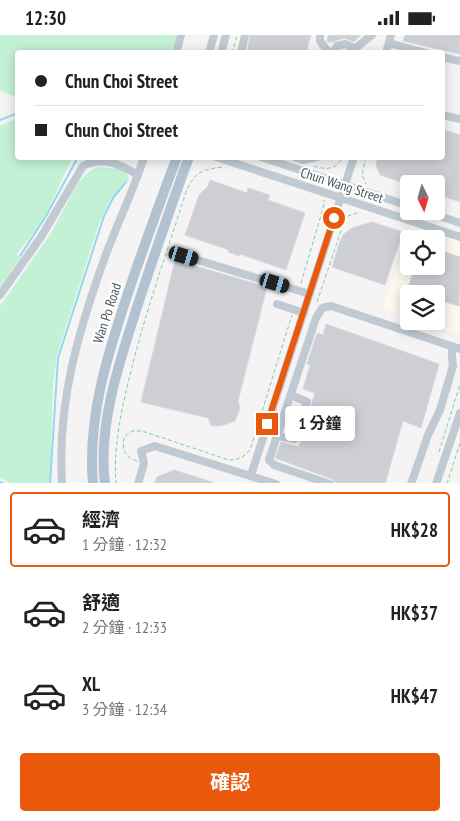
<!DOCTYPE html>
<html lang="zh-TW">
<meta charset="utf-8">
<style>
body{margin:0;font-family:"PT Sans Narrow","Noto Sans TC",sans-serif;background:#f6f6f6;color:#222;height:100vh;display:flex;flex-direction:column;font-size:19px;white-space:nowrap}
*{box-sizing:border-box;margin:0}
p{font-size:16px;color:#767676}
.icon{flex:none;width:28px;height:28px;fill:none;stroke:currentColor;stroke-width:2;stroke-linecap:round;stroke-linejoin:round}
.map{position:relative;height:448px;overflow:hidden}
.drawer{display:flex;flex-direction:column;background:#fff;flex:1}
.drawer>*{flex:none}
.top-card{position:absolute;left:15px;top:15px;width:430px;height:110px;border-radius:5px;box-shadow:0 2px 12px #0003;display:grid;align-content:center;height:110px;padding:0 20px;background:#fff}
.needle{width:32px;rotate:175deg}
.buttons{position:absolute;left:400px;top:140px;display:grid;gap:10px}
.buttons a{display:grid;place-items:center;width:45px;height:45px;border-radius:5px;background:#fff;box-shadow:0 2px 12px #0003;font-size:25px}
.end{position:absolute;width:22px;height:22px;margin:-11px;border:6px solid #ea580c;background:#fff;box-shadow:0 0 0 2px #fff}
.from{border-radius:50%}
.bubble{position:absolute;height:35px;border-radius:5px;background:#fff;box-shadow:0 2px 12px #0003;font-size:16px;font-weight:700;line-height:35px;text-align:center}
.car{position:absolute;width:15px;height:30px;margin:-15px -8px;border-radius:6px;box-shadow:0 0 4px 1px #0007;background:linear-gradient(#222 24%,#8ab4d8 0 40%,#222 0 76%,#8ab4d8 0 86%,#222 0)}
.top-card b{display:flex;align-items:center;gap:18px;height:48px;font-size:19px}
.top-card b+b{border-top:1px solid #e0e0e0}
.top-card i{width:12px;height:12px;background:#222}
ul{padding:9px 0 0;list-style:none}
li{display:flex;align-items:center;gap:15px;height:75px;margin:0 10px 8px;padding:0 10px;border:2px solid transparent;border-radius:5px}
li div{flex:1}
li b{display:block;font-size:19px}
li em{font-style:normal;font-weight:700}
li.on{border-color:#ea580c}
li>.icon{width:45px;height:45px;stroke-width:1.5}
.action{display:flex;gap:10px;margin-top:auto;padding:10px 20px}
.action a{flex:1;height:58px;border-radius:5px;background:#ea580c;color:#fff;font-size:20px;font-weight:700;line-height:58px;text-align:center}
.status{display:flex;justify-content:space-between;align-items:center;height:35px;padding:0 25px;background:#fff;direction:ltr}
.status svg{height:14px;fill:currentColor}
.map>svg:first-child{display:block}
</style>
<div class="status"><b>12:30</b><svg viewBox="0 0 49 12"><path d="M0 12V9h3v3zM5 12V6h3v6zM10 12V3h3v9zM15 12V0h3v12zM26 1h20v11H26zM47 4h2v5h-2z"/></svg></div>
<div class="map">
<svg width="460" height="449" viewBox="0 0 460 449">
<rect width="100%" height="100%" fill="#f5f3f3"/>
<!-- commercial -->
<path fill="#fdf9ef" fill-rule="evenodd" d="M411 189 460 206V299L421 286H436V259H409V282L383 274ZM409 204H436V231H409Z"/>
<!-- green -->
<g fill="#c3f1d5">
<path d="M0 0H176L172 17 18 18 17 63 0 55Z"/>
<path d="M17 83 18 122 72 123 46 179 34 197 16 220 20 222V224L0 252V91Z"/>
<path d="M97 132 121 134 126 136 129 144 127 147 125 146 109 167 99 189 57 320 53 351 50 448H11L0 443V271L50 200 78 148 86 139Z"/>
</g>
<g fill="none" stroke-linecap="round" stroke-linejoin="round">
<!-- stream -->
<g stroke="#90daee" stroke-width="2">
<path d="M0 85 18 78"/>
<path d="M20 221 46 181 78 122"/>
<path d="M0 447 5 449"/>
<path d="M50 449 58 323 104 181 113 163 126 147"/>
</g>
</g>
<!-- building -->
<g fill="#cdcfd5" stroke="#d7d9de">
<path d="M250 0H311L306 18H247Z"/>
<path d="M328 0H361L354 7 344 3 333 7H327Z"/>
<path d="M405 0H460V19L403 6Z"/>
<path d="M442 94 460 100V167L436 159V149H407L380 140 376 130 378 122H442Z"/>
<path d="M210 145 247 158 248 153 270 160 268 165 305 178 286 235 240 219 239 221 228 217 229 215 185 200 199 160 208 151Z"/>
<path d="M372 187 403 197 385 250 332 232 340 206 344 199 352 193Z"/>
<path d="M436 214 460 222 459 271 436 264V259H407L414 231H436Z"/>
<path d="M175 225 267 252 238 366 240 374 235 386 224 390 217 391 211 390 208 383 141 367Z"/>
<path d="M326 289 439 329 421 393 403 386 385 449H337L332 444 275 423 281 407 299 412 315 358 303 354 310 330 307 329 317 298 323 300Z"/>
<path d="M174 435 212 447 211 449H154L157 442Z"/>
</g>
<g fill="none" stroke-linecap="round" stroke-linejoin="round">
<!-- path -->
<g stroke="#7ad0a6" stroke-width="1" stroke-dasharray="4 2.5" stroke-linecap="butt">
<path d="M232 18 237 1"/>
<path d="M366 122 362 140 366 149"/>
<path d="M314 131C326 135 336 135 343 122"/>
<path d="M301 248 324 170V165"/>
<path d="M317 267 343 190 348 181 360 177"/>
<path d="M439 417 460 349"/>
<path d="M137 426C124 422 122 414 124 402L132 396H142L229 425C238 425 244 422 250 415L292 280"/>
<path d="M116 449C113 411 122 372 131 336 146 275 167 217 186 157 195 137 200 135 222 132"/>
<path d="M447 449 460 408"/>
</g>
<!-- minor -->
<g stroke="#c1cad2" stroke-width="8">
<path d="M320 0V6L329 18"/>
<path d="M389 8 426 18"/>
<path d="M353 15 372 0"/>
<path d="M176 18 181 0"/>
<path d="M209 18 214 0"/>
<path d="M221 18 226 0"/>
<path d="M241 18 245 0"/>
<path d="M333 18 337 11 345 9 352 12 354 18"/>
<path d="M386 18 391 0"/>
<path d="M442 22 460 26"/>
<path d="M442 80 460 84"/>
<path d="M216 122 460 202"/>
<path d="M261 122 409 171"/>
<path d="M294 122 303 125 317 122"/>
<path d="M425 176 460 188"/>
<path d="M184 221 310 259"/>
<path d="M0 260 41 202 83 131C103 121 120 129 138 140"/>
<path d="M277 269 304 278"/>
<path d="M276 401 295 404 307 367 291 360"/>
<path d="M251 440 354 122"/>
<path d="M62 449C57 368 78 297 105 222 117 189 133 157 144 122"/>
<path d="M138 449 144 428 141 416 155 411 276 449"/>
<path d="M330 449 274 430 269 425 316 283 322 273 331 271 460 314"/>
<path d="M411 449 428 400 440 375 453 331 452 323V311"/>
<path d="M436 449 460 378"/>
</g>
<!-- major -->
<g stroke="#b3c2d1" stroke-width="10">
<path d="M93 449C87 382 108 318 129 255 144 211 160 167 177 122"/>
<path d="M105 449C97 390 121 322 139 266 155 218 171 170 189 122"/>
</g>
</g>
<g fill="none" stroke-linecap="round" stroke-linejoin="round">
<!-- route -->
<path stroke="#ea580c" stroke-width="6" d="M267 389 334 183"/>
</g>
<g text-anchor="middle" stroke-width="4.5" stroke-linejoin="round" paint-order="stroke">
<!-- street labels -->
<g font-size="14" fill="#4a5661" stroke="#fff">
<text transform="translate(342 150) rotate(18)" y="5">Chun Wang Street</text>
<text transform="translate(107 278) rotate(-72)" y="5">Wan Po Road</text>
</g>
</g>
</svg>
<div class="buttons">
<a><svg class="needle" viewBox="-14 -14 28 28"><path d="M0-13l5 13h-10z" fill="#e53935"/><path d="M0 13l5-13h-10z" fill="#767676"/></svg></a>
<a><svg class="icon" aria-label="locate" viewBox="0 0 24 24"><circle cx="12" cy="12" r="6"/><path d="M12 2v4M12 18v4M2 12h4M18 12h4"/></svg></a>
<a><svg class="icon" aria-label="layers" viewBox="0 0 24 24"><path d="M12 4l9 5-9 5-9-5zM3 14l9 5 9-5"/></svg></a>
</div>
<i class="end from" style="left:334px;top:183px"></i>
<i class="end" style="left:267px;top:389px"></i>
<div class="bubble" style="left:285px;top:371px;width:70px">1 分鐘</div>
<i class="car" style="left:184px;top:221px;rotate:107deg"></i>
<i class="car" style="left:275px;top:248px;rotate:107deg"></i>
<div class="top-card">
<b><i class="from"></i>Chun Choi Street</b>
<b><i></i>Chun Choi Street</b>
</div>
</div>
<section class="drawer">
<ul>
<li class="on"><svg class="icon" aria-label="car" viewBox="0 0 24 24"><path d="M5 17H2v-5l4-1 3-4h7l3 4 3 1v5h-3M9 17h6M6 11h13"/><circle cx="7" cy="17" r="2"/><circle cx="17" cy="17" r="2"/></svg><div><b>經濟</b><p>1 分鐘 · 12:32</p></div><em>HK$28</em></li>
<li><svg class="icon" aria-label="car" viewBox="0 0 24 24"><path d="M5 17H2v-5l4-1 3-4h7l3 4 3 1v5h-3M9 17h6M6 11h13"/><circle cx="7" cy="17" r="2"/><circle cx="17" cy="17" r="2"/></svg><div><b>舒適</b><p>2 分鐘 · 12:33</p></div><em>HK$37</em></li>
<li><svg class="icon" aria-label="car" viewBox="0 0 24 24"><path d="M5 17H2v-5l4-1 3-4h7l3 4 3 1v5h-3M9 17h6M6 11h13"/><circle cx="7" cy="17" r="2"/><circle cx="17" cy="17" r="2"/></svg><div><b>XL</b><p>3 分鐘 · 12:34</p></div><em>HK$47</em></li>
</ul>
<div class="action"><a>確認</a></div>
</section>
